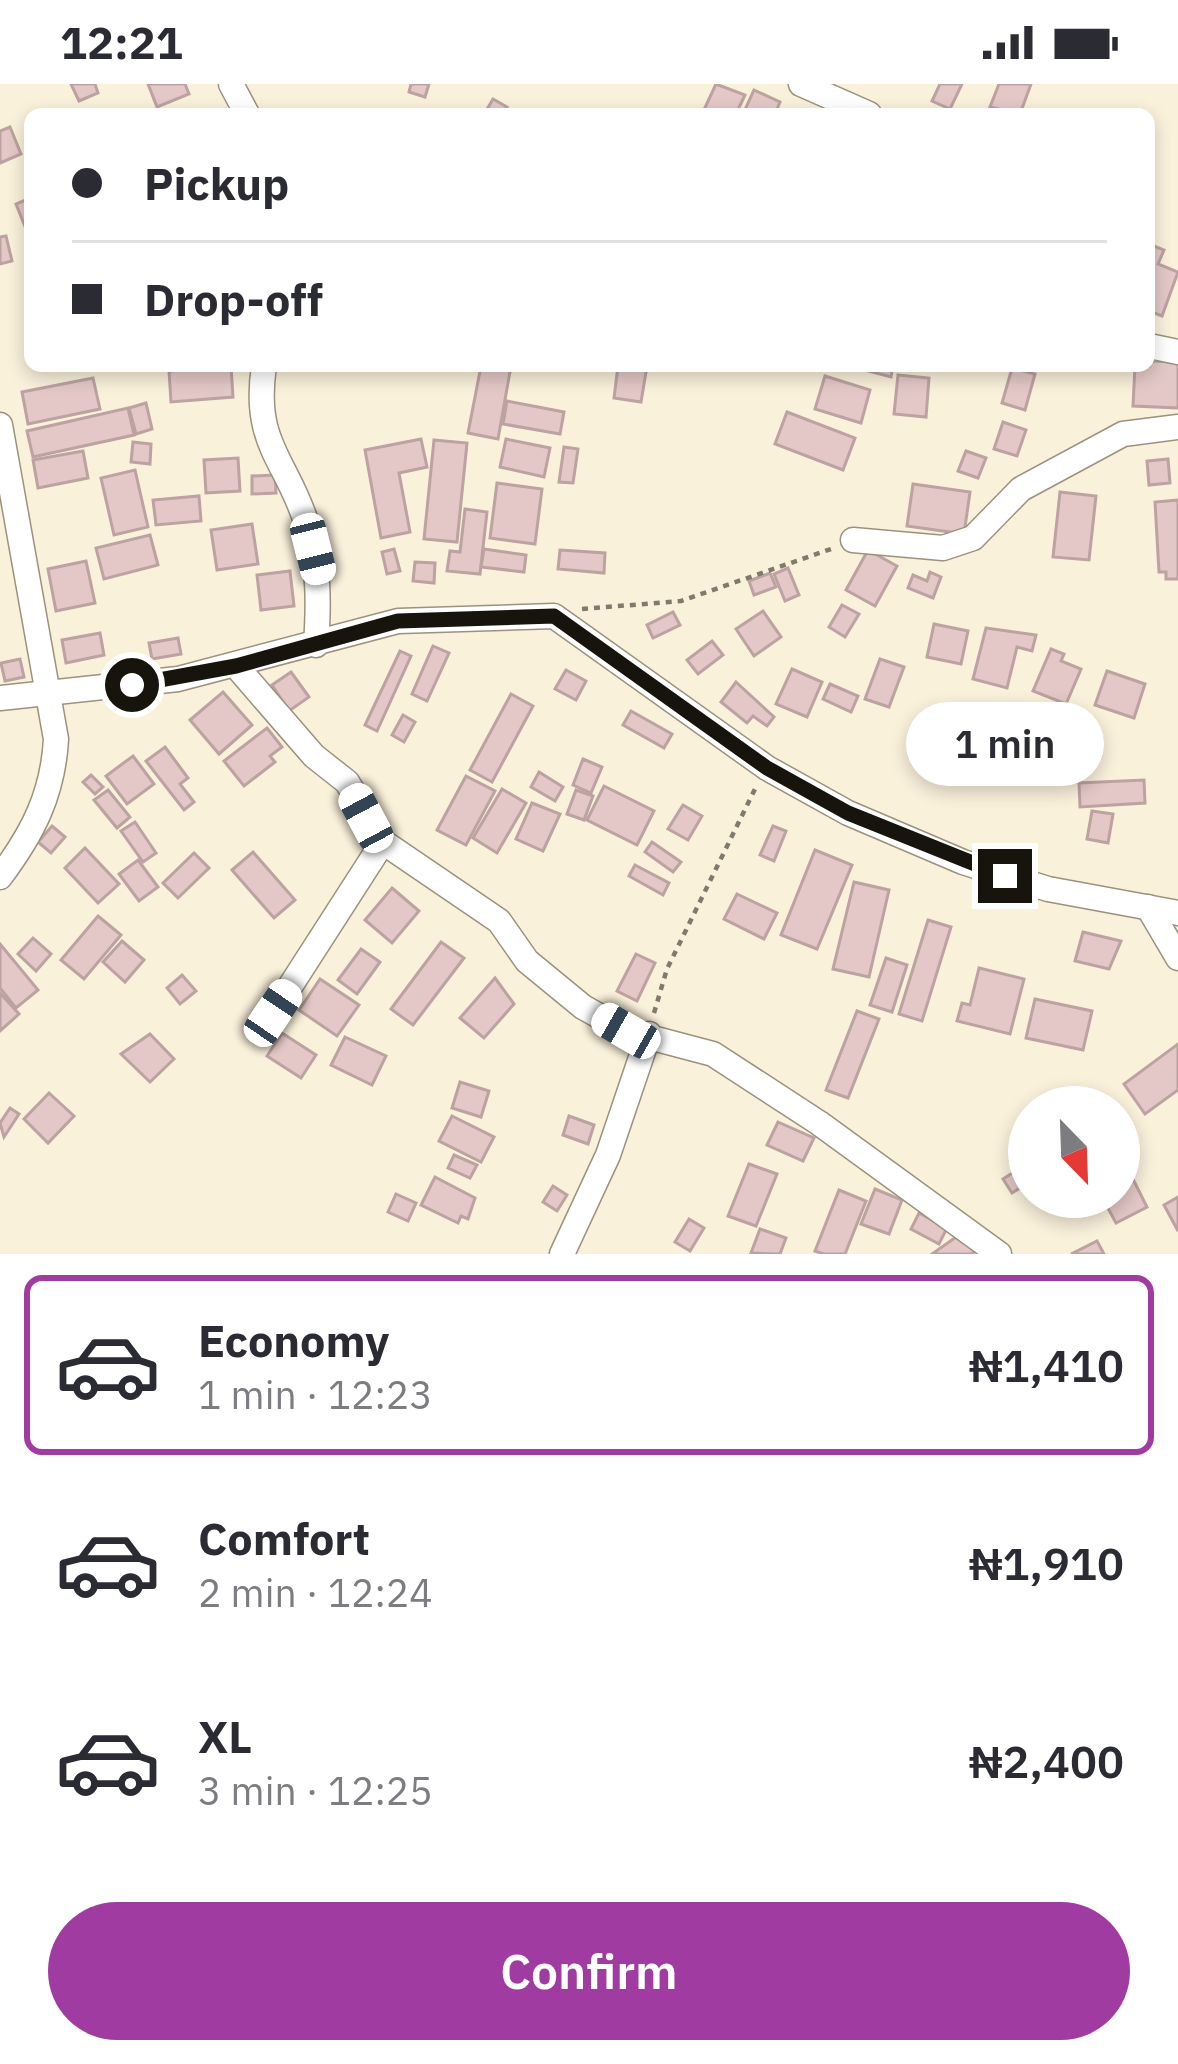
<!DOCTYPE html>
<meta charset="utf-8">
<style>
body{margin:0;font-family:"IBM Plex Sans",sans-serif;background:#f2f2f3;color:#2b2b33;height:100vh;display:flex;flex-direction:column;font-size:45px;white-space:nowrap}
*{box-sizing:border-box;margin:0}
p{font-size:39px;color:#7c7c81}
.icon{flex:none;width:66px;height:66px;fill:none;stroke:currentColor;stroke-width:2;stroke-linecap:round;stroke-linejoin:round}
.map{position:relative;height:1170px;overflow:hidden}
.panel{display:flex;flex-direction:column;background:#fff;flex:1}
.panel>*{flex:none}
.hud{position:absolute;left:24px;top:24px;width:1131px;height:264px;border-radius:18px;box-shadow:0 6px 18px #0003;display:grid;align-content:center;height:264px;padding:0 48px;background:#fff}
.needle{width:78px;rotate:157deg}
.buttons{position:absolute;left:1008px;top:1002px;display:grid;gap:24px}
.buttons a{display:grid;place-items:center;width:132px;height:132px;border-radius:50%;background:#fff;box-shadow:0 6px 18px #0003;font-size:60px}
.end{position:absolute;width:54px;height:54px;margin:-27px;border:15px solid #17140d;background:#fff;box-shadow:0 0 0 6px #fff}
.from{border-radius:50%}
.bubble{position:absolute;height:84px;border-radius:42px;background:#fff;box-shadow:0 6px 18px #0003;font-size:39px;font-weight:600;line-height:84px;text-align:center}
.car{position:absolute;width:36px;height:72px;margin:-36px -18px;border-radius:15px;box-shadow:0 0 9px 3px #0007;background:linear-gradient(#fff 24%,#345 0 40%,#fff 0 76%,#345 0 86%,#fff 0)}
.hud b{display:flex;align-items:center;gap:42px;height:114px;font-size:45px}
.hud b+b{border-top:3px solid #e1e1e2}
.hud i{width:30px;height:30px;background:#2b2b33}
ul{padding:21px 0 0;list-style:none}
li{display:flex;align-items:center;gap:36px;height:180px;margin:0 24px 18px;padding:0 24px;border:6px solid transparent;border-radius:18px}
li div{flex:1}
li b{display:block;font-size:45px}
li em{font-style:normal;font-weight:600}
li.on{border-color:#a03ca1}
li>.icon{width:108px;height:108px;stroke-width:1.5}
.cta{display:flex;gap:24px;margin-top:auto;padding:24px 48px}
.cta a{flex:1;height:138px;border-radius:72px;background:#a03ca1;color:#fff;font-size:48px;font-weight:600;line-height:138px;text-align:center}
.status{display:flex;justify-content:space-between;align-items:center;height:84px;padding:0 60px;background:#fff;direction:ltr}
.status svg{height:33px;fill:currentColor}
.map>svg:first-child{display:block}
</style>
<div class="status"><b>12:21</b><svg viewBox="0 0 49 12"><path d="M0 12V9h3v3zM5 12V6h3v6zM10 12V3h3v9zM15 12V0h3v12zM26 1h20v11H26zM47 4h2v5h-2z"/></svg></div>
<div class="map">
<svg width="1178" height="1170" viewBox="0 0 1178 1170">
<rect width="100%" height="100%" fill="#faf1db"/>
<!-- building -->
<g fill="#e3c8c7" stroke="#bca2a0" stroke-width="3">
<path d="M71 0H95L98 9 79 17Z"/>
<path d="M148 0H185L189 10 157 23Z"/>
<path d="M411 0H429L425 13 409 8Z"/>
<path d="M716 0 745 11 736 30H702Z"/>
<path d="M940 0H962L950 25 932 17Z"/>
<path d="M999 0H1031L1020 30 990 23Z"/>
<path d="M754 6 780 18 775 30H743Z"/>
<path d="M493 15 507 23 503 30 486 27Z"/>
<path d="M10 43 21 70 0 79V47Z"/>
<path d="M30 114V144L26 145 16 120Z"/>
<path d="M6 152 12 177 0 180V153Z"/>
<path d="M1149 160 1164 166 1158 180 1178 188 1162 232 1149 227Z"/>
<path d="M1149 277 1178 278V324L1133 322 1135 282H1149Z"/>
<path d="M231 282 233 313 171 318 169 287Z"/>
<path d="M481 282H511L498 355 468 349Z"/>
<path d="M618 282H647L641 318 614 314Z"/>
<path d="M849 282H893L891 293Z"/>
<path d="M1012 284 1035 290 1025 326 1002 319Z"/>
<path d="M898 291 929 294 926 333 894 330Z"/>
<path d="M825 292 870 306 861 339 815 325Z"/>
<path d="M93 294 100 325 28 340 22 308Z"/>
<path d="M507 317 564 328 560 350 503 340Z"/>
<path d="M146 319 152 345 136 350 129 324Z"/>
<path d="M128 324 134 351 33 373 27 347Z"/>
<path d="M787 328 855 354 843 386 775 360Z"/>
<path d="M1003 338 1026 346 1017 372 994 365Z"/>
<path d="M421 355 427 383 399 389 410 448 381 454 365 366Z"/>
<path d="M506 355 550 364 544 393 500 383Z"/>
<path d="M434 356 467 359 457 458 424 455Z"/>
<path d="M133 358 151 360 150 380 131 378Z"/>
<path d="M564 363 578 365 573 399 559 398Z"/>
<path d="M83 367 88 394 38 404 33 376Z"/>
<path d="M966 367 986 374 978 394 958 387Z"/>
<path d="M238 374 240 407 206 409 204 376Z"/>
<path d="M1168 375 1170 399 1149 401 1147 377Z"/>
<path d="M135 386 148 443 114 451 101 394Z"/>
<path d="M275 391 276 409 252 410V392Z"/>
<path d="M497 399 542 405 535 460 490 454Z"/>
<path d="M913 400 970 408 964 450 907 442Z"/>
<path d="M1060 408 1096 412 1089 476 1053 473Z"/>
<path d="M199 412 201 437 156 441 153 416Z"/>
<path d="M1178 416V495H1166V488H1159L1155 418Z"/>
<path d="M465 425 487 428 480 490 447 487 450 467 460 468Z"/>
<path d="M252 440 258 480 217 486 211 446Z"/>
<path d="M150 451 158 481 104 495 96 464Z"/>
<path d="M394 465 400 487 387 490 382 468Z"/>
<path d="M484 465 526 471 524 488 481 483Z"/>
<path d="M560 466 605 469 604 489 558 485Z"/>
<path d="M868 466 897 482 875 522 846 506Z"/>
<path d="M86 477 95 519 56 527 48 485Z"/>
<path d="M415 478 435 479 434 499 413 497Z"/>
<path d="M788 484 799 511 785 517 774 490Z"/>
<path d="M290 487 294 522 261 526 257 491Z"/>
<path d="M930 488 941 493 933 514 908 504 913 491 927 497Z"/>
<path d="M770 489 776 503 754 511 749 497Z"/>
<path d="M842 521 859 530 845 553 829 543Z"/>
<path d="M763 527 781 553 754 572 736 545Z"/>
<path d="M673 528 680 541 653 554 647 541Z"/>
<path d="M934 540 968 547 961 580 927 573Z"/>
<path d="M986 544 1036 551 1032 567 1017 563 1007 604 973 595Z"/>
<path d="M100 549 104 571 66 579 62 556Z"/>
<path d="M178 554 181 570 152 575 149 559Z"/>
<path d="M712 557 723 571 698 590 687 576Z"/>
<path d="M433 562 449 569 427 617 412 610Z"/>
<path d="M1051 565 1064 570 1061 577 1081 585 1066 620 1033 607Z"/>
<path d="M400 567 411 572 377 647 365 641Z"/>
<path d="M20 575 24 593 5 597 1 579Z"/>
<path d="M880 575 904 583 889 623 865 615Z"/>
<path d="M792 585 822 598 807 633 776 620Z"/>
<path d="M566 586 586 597 576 616 555 605Z"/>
<path d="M1107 587 1145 600 1134 634 1095 621Z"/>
<path d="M291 588 309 613 289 627 272 601Z"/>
<path d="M736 598 774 633 767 642 753 632 747 639 721 618Z"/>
<path d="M830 600 858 612 851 628 823 615Z"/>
<path d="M223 608 252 641 219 670 190 636Z"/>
<path d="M511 610 533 622 492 698 470 686Z"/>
<path d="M631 627 672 650 664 664 623 641Z"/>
<path d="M403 631 415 638 404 658 392 651Z"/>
<path d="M267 644 282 663 270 672 275 678 244 702 224 677Z"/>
<path d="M940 662 959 668 950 698 931 692Z"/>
<path d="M165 663 188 694 180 700 194 718 184 726 146 677Z"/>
<path d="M133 672 154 700 127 720 106 692Z"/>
<path d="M583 675 602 683 591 709 573 701Z"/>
<path d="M539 688 563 703 555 717 531 703Z"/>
<path d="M91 691 103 703 95 710 83 698Z"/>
<path d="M466 692 495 707 466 761 437 746Z"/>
<path d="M1144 696 1145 719 1080 723 1079 699Z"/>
<path d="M604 702 654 727 637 761 587 736Z"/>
<path d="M502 705 526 719 497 769 473 754Z"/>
<path d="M108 706 130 733 117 744 94 716Z"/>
<path d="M576 706 593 712 584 736 567 730Z"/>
<path d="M532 719 560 730 543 767 516 755Z"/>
<path d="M683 721 702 732 688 756 668 745Z"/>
<path d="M1092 727 1113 730 1108 759 1087 755Z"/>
<path d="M135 738 156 769 143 778 121 747Z"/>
<path d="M52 742 65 753 51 769 38 758Z"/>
<path d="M773 742 786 747 774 777 760 771Z"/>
<path d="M652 758 681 778 673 788 645 768Z"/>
<path d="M85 764 119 800 98 819 65 784Z"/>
<path d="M815 766 852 781 817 865 781 851Z"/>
<path d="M253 768 295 816 274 834 232 786Z"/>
<path d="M194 769 209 784 178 814 163 799Z"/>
<path d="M138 776 158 803 139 817 119 790Z"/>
<path d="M635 781 669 799 663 811 629 792Z"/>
<path d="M854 798 889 806 869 893 833 885Z"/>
<path d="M392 804 419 827 392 859 365 836Z"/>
<path d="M737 810 777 829 764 855 724 835Z"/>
<path d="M98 832 121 851 84 895 61 876Z"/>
<path d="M928 836 951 843 922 937 899 930Z"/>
<path d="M1083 848 1121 857 1109 885 1075 877Z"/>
<path d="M33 854 51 870 36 887 18 870Z"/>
<path d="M122 857 144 876 125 898 103 878Z"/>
<path d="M441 858 464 874 413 941 391 925Z"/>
<path d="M0 860 38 906 16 924 0 904Z"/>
<path d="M361 865 380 878 357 910 338 896Z"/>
<path d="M636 870 655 879 637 917 617 907Z"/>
<path d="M886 874 907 881 892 928 870 921Z"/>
<path d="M979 884 1024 895 1010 950 957 937 962 919 970 921Z"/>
<path d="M182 891 196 907 180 920 167 904Z"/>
<path d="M495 894 514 920 484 954 460 934Z"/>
<path d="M320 895 359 921 337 952 299 926Z"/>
<path d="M0 909 19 930 0 947Z"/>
<path d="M1035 915 1092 927 1083 966 1026 954Z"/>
<path d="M857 927 879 935 848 1014 826 1006Z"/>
<path d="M282 949 316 971 301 994 267 972Z"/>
<path d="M150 950 174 975 150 998 121 970Z"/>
<path d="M345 953 386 972 372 1001 331 981Z"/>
<path d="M1178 960V1006L1145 1030 1124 1000Z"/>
<path d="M460 998 489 1007 481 1033 452 1024Z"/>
<path d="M49 1009 74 1032 48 1059 24 1035Z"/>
<path d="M10 1024 19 1030 4 1053 0 1039Z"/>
<path d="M452 1032 494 1053 481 1078 439 1057Z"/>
<path d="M569 1032 594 1041 588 1060 563 1051Z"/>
<path d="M778 1038 814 1054 803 1077 767 1061Z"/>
<path d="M1026 1042 1029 1043V1075L1018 1073Z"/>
<path d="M454 1071 477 1081 470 1094 448 1084Z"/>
<path d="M1124 1077 1147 1123 1116 1139 1102 1113H1119V1080Z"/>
<path d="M749 1080 777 1090 756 1142 728 1132Z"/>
<path d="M1022 1083 1029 1098 1012 1109 1003 1095Z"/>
<path d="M435 1093 475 1114 468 1135 461 1132 458 1139 421 1121Z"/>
<path d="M553 1102 567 1111 557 1127 543 1118Z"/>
<path d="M875 1105 902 1116 889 1150 861 1140Z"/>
<path d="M839 1106 866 1117 845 1170H824L815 1167Z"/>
<path d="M396 1110 416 1119 408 1137 388 1128Z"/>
<path d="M1178 1113V1147L1164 1121Z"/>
<path d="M919 1129 947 1144 939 1160 911 1145Z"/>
<path d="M689 1135 704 1144 690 1167 675 1158Z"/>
<path d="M760 1145 786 1154 780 1170 751 1169Z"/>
<path d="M966 1146 979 1165 971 1170H932Z"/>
<path d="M1097 1157 1104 1170H1071Z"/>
</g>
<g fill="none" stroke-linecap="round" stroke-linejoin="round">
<!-- minor casing -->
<g stroke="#9a927e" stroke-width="27">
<g id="minor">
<path d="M231 0 247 30"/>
<path d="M801 0 869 30"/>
<path d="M1149 262 1178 268"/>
<path d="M264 282C252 361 288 377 307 441 319 483 319 518 316 561"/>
<path d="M0 341 56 655C53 710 33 749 0 793"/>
<path d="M853 456 943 464 973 454 1021 405 1123 350 1178 343"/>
<path d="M236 582 314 672 347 698 383 758"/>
<path d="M0 614 178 595 398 537 554 532 767 684 848 729 963 778 1048 805 1178 829"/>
<path d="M1148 823 1178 874"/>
<path d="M273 929 383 758 499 837 527 877 583 923 626 947 713 970 819 1039 999 1170"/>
<path d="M562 1170 608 1071 649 950"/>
</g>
</g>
<!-- path -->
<g stroke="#807a6c" stroke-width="4.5" stroke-dasharray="6 6" stroke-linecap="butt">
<path d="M582 525 681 517 831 465"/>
<path d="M654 929 667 885 755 705"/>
</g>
<!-- minor -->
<use href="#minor" stroke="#fff" stroke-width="24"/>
</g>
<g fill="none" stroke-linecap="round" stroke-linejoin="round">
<!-- route -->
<path stroke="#17140d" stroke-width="15" d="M132 601 236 582 398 537 554 532 767 684 848 729 1005 792"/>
</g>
</svg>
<div class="buttons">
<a><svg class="needle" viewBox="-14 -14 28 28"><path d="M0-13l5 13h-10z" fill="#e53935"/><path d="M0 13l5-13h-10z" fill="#7c7c81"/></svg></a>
</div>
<i class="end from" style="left:132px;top:601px"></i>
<i class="end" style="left:1005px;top:792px"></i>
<div class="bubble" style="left:906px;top:618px;width:198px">1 min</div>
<i class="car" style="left:313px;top:465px;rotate:166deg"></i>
<i class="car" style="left:366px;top:734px;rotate:332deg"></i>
<i class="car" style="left:273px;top:929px;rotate:34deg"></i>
<i class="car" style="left:626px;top:947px;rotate:300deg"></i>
<div class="hud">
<b><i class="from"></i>Pickup</b>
<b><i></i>Drop-off</b>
</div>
</div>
<section class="panel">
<ul>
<li class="on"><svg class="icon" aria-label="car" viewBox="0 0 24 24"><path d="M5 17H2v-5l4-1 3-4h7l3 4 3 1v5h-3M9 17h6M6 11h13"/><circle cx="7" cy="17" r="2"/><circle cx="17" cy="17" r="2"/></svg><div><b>Economy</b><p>1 min · 12:23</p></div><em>₦1,410</em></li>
<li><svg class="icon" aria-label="car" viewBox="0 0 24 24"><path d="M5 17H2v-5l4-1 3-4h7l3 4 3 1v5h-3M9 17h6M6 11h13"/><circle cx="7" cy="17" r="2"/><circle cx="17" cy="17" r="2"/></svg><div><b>Comfort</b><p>2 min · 12:24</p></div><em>₦1,910</em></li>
<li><svg class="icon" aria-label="car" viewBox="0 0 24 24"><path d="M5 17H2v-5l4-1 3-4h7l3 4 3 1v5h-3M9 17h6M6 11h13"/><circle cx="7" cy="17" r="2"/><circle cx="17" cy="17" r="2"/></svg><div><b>XL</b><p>3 min · 12:25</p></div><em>₦2,400</em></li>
</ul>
<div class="cta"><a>Confirm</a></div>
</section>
